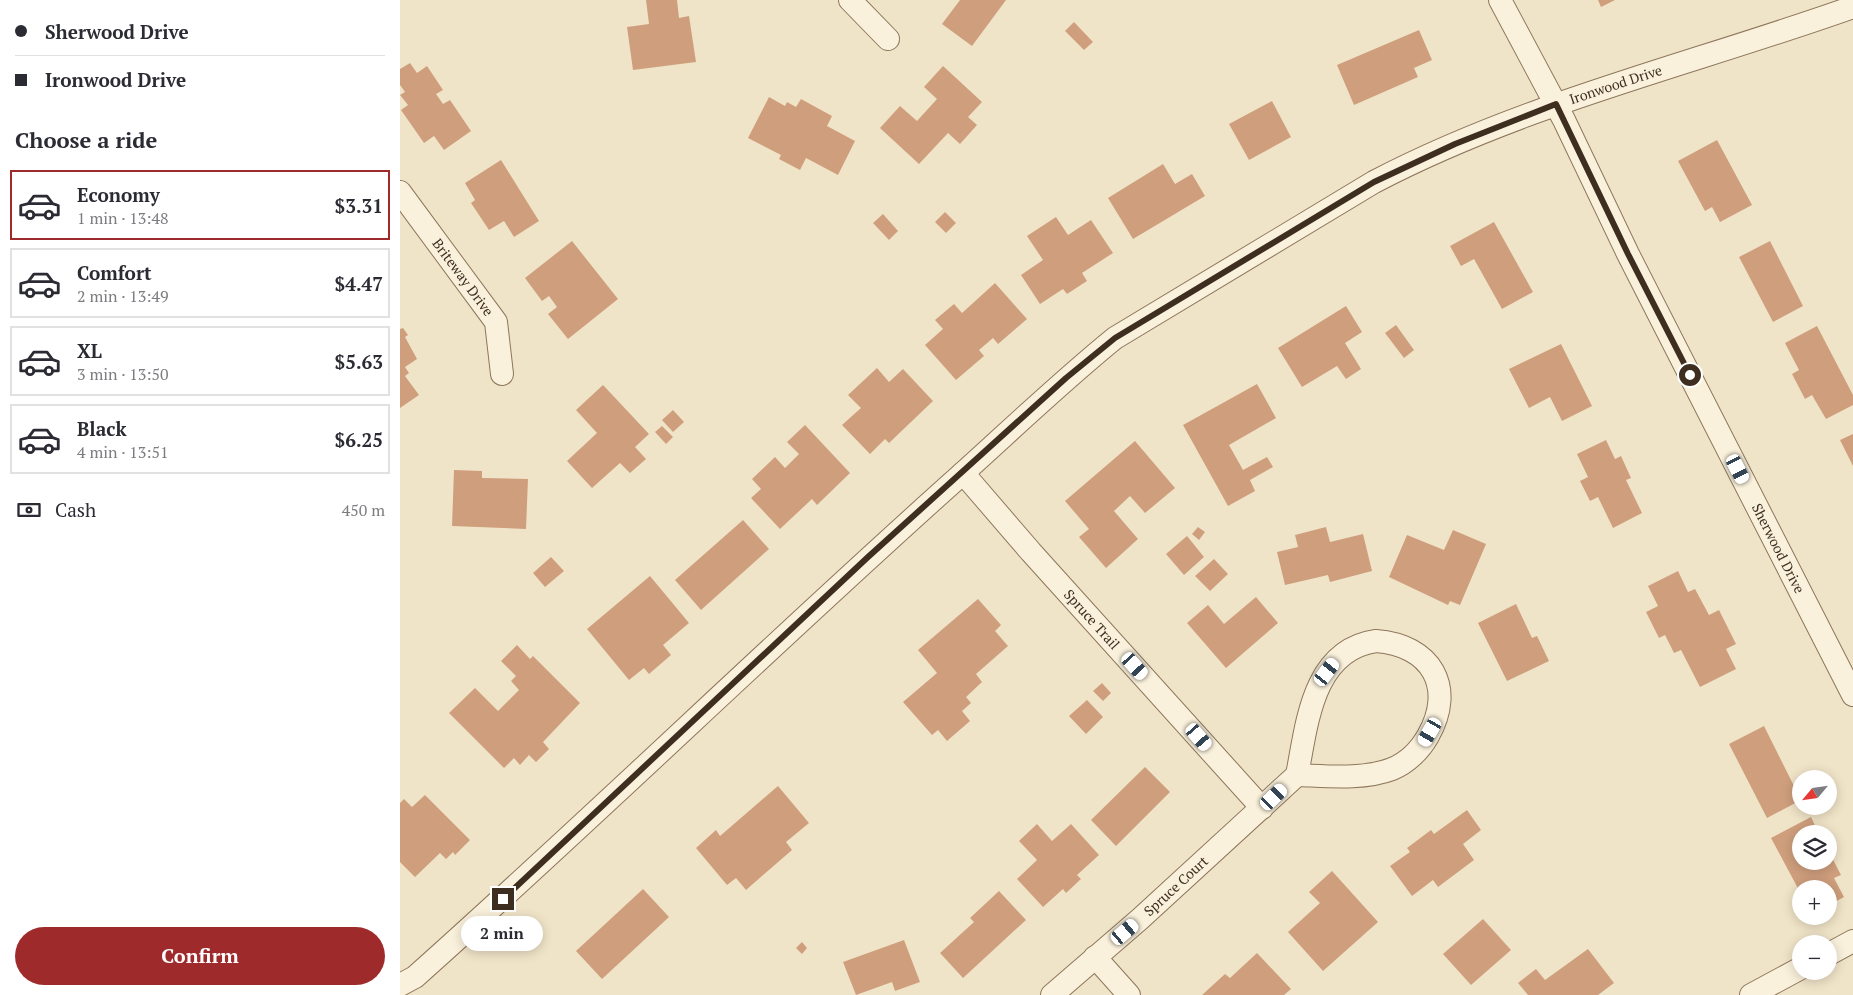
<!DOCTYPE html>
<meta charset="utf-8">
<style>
body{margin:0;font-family:"PT Serif",serif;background:#f7f7f7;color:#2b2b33;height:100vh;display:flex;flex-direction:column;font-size:19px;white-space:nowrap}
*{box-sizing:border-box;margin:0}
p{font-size:16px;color:#7c7c81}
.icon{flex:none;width:28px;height:28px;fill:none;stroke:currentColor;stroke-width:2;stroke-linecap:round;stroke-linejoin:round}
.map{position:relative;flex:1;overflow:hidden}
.details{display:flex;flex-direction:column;background:#fff;width:400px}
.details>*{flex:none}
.top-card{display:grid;align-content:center;height:110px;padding:0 15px;background:#fff}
.needle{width:32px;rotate:241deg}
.buttons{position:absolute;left:1392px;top:770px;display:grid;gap:10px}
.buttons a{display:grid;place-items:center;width:45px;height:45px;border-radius:50%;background:#fff;box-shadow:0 2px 12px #0003;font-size:25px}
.end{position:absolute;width:22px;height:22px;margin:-11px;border:6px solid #3d2e20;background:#fff;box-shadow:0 0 0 2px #fff}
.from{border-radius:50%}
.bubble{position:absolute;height:35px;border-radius:18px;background:#fff;box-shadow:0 2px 12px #0003;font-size:16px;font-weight:700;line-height:35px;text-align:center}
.car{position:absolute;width:15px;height:30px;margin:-15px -8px;border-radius:6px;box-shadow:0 0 4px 1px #0007;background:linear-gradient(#fff 24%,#345 0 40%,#fff 0 76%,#345 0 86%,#fff 0)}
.top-card b{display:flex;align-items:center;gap:18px;height:48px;font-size:19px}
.top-card b+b{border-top:1px solid #e1e1e2}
.top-card i{width:12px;height:12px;background:#2b2b33}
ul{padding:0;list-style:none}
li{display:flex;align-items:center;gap:15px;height:70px;margin:0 10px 8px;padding:0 5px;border:2px solid #e1e1e2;border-radius:0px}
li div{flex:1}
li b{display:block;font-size:19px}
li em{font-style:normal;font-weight:700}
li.active{border-color:#9e2a2b}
li>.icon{width:45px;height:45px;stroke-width:1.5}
h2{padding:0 15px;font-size:22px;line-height:60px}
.pay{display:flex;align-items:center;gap:12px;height:55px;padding:0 15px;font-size:19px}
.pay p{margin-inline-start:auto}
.cta{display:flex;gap:10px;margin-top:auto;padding:10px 15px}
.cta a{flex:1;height:58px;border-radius:30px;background:#9e2a2b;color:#fff;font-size:20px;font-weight:700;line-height:58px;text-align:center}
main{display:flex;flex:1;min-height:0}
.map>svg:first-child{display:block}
</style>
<main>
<section class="details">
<div class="top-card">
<b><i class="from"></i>Sherwood Drive</b>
<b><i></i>Ironwood Drive</b>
</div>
<h2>Choose a ride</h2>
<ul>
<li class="active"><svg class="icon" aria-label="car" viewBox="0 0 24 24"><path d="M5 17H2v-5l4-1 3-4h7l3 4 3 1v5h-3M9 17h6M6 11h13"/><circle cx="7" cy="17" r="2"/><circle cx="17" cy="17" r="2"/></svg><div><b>Economy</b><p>1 min · 13:48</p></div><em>$3.31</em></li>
<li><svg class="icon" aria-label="car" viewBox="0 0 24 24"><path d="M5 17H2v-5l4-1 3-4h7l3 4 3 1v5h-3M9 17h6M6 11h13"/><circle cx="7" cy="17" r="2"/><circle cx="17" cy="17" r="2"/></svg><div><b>Comfort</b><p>2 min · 13:49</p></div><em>$4.47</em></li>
<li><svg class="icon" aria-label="car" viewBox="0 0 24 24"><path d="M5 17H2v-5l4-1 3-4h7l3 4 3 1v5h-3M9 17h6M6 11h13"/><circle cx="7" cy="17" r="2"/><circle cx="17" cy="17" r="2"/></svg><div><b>XL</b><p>3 min · 13:50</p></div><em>$5.63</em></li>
<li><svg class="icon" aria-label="car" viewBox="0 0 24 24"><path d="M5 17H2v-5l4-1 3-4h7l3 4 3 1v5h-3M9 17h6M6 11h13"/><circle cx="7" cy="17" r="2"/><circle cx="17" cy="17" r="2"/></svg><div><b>Black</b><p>4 min · 13:51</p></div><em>$6.25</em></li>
</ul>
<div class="pay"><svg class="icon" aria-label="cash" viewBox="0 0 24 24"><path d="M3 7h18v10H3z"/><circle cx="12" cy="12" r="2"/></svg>Cash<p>450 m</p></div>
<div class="cta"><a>Confirm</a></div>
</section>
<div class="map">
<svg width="1453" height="995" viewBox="0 0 1453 995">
<rect width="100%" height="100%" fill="#f0e4c8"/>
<!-- building -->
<g fill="#cf9f7d">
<path d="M246 0H277L279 18 289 16 296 62 233 70 227 27 249 24Z"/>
<path d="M560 0H606L572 46 542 24Z"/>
<path d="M1198 0H1215L1201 7Z"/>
<path d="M674 22 693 42 684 50 665 31Z"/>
<path d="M1019 30 1032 60 1014 68 1018 77 954 105 937 65Z"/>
<path d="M10 63 17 73 27 66 43 90 36 94 43 104 50 100 71 131 44 150 34 136 24 143 1 110 8 105 0 95 5 92 0 85V69Z"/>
<path d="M543 66 582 102 568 117 577 125 560 144 548 133 519 164 480 128 500 106 517 121 537 99 524 87Z"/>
<path d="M369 97 385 106 387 102 396 107 401 99 432 116 427 126 455 141 438 175 406 158 400 170 379 159 381 155 348 138Z"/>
<path d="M872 101 891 137 849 160 829 124Z"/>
<path d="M1317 140 1352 205 1320 222 1312 207 1305 211 1278 161Z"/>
<path d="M101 160 139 221 114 237 104 221 89 230 71 203 75 200 65 183Z"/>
<path d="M763 164 775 184 792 174 805 196 733 239 708 198Z"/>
<path d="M545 212 556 223 546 233 535 222Z"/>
<path d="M483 214 498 231 489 240 473 223Z"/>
<path d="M656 217 668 235 691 220 713 253 682 273 687 281 667 294 663 289 640 304 621 275 643 260 627 236Z"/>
<path d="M1094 222 1133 292 1102 309 1074 259 1061 266 1050 246Z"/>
<path d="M172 241 218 299 168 339 148 314 157 307 149 296 142 301 125 278Z"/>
<path d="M1370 241 1403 306 1373 322 1339 257Z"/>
<path d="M595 283 627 319 598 344 593 338 579 350 584 356 556 380 525 345 543 329 535 320 554 304 562 313Z"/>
<path d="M946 306 962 332 945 343 961 369 946 379 937 366 902 387 878 348Z"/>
<path d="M996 325 1014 350 1004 358 985 333Z"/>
<path d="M1417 326 1453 395V405L1426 419 1412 395 1405 399 1392 374 1399 370 1385 343Z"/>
<path d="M3 328 8 335 5 337 17 359 5 367 9 373 5 376 19 395 0 408V329Z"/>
<path d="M1161 344 1192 406 1162 421 1150 397 1129 408 1109 369Z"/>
<path d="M477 368 489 382 503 369 533 401 489 443 485 439 470 454 442 425 461 408 448 395Z"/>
<path d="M857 384 876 418 829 445 843 470 867 457 873 467 850 480 855 491 828 506 783 425Z"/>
<path d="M203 385 249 434 235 447 246 459 230 473 220 463 192 488 167 461 197 433 176 410Z"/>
<path d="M273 410 284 422 273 432 262 420Z"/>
<path d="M405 425 450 473 417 505 412 499 380 529 351 498 361 489 352 479 375 457 385 468 399 454 387 442Z"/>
<path d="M262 426 273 437 266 444 255 432Z"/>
<path d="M1453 434V466L1440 440Z"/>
<path d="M1206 440 1215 459 1221 456 1231 478 1226 480 1242 513 1213 528 1198 497 1190 501 1180 481 1188 477 1177 454Z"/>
<path d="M735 441 775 488 745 513 730 496 714 511 738 539 706 568 679 537 689 529 665 501Z"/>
<path d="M54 470 82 471V478L128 479 126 529 52 526Z"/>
<path d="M343 520 369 549 301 610 275 580Z"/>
<path d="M798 527 805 532 799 540 792 534Z"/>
<path d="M926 527 930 542 963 534 972 571 930 582 928 575 885 585 877 552 898 547 895 535Z"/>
<path d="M1053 530 1086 544 1060 605 1050 601 1048 605 989 577 1007 535 1044 550Z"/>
<path d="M787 536 804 557 784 575 766 554Z"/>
<path d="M151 557 164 571 145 587 133 573Z"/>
<path d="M814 559 828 574 810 591 795 576Z"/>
<path d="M1278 571 1288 592 1295 589 1309 615 1319 610 1336 644 1326 649 1336 669 1300 687 1281 650 1274 653 1265 635 1259 638 1246 612 1258 606 1248 586Z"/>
<path d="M250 576 289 623 263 645 271 655 249 674 244 668 229 680 187 629Z"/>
<path d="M856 597 878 623 826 668 787 623 808 605 824 624Z"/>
<path d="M578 599 601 625 595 631 608 646 576 674 582 682 566 697 571 703 562 711 570 721 547 741 538 730 532 735 503 702 537 673 518 650Z"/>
<path d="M1116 604 1132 638 1137 636 1149 661 1107 681 1078 623Z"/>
<path d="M117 645 130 659 133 656 180 703 143 742 149 749 136 762 129 755 120 765 114 758 104 768 49 713 75 688 98 711 119 690 111 681 116 676 101 661Z"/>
<path d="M702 683 711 693 703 701 693 691Z"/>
<path d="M687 700 703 717 686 734 669 716Z"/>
<path d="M1364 726 1401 800 1367 818 1329 744Z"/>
<path d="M745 767 770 792 716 846 691 820Z"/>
<path d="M378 786 409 823 386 842 392 850 346 890 336 878 327 885 296 848 316 830 320 836Z"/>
<path d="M25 795 70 840 55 855 53 852 46 859 40 853 15 877 0 862V803L4 799 12 807Z"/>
<path d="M1067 810 1081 830 1063 844 1074 860 1038 887 1033 880 1012 896 990 866 1010 852 1007 848 1031 830 1034 834Z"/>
<path d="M1411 817 1419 834H1401V861H1429V852L1441 875 1434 878 1444 897 1429 905V889H1401V894L1371 838Z"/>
<path d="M637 824 652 841 671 824 699 855 677 875 681 879 666 893 663 889 643 907 617 879 637 860 619 841Z"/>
<path d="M932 871 978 922 923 971 888 932 920 903 909 892Z"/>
<path d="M243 889 269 917 202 979 176 951Z"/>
<path d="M599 891 626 920 563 978 540 953 574 922 570 918Z"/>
<path d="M1083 919 1111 950 1071 985 1043 954Z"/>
<path d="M504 940 520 982 495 991 492 982 456 995 443 962Z"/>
<path d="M402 942 407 948 402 954 396 948Z"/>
<path d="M1188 949 1214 983 1198 995H1128L1118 983 1136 969 1145 980Z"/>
<path d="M857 953 891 989 884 995H802L825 974 830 978Z"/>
</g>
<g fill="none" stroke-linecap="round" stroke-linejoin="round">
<!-- minor casing -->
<g stroke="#8d765c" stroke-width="24">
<g id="minor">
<path d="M450 0 488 39"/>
<path id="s1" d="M1100 0 1164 120 1228 254 1453 695"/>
<path id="s2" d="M0 192 96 322 102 374"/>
<path id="s3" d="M563 473 631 552 862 808"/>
<path d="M976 641C1031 645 1056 687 1028 736 1020 750 1007 763 992 769 963 780 927 776 897 775 907 725 912 650 976 641Z"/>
<path d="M1429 954 1453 941"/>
<path d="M695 957 729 995"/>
<path id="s4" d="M0 985 15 977C200 812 377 639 562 474 613 428 662 381 715 338L974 182C1125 103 1293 64 1453 7"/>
<path id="s5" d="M652 995 740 919 897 775"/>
<path d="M1351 995 1401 968"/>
</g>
</g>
<!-- minor -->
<use href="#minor" stroke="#faf1dc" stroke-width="22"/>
</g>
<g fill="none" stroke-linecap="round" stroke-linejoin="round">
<!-- route -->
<path stroke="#3d2e20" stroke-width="6" d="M103 899 468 557 666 378 715 338 974 182 1055 144 1156 104 1228 254 1290 375"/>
</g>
<g text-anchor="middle" stroke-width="4" stroke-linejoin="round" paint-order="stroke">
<!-- street labels -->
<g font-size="14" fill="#3d2e20" stroke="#f7eed8">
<text dy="5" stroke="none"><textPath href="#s4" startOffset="1528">Ironwood Drive</textPath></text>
<text dy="5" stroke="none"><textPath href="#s2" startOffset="106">Briteway Drive</textPath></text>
<text dy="5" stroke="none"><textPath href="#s1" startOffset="615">Sherwood Drive</textPath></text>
<text dy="5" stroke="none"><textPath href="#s3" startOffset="195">Spruce Trail</textPath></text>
<text dy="5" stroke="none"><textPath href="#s5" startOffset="165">Spruce Court</textPath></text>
</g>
</g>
</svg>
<div class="buttons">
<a><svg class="needle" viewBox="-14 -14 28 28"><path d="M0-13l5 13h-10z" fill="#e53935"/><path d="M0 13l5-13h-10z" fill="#7c7c81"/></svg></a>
<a><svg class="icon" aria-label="layers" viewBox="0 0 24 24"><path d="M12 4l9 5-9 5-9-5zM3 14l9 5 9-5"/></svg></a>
<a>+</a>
<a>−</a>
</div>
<i class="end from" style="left:1290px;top:375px"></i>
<i class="end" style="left:103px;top:899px"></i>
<div class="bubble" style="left:61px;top:916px;width:82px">2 min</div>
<i class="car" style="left:1338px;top:469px;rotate:153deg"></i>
<i class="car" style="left:735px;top:666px;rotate:138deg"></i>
<i class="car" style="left:927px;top:672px;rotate:37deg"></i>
<i class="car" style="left:1030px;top:732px;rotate:210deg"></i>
<i class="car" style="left:799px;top:737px;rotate:139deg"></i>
<i class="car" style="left:874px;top:797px;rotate:46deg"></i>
<i class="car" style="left:725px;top:932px;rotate:50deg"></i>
</div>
</main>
